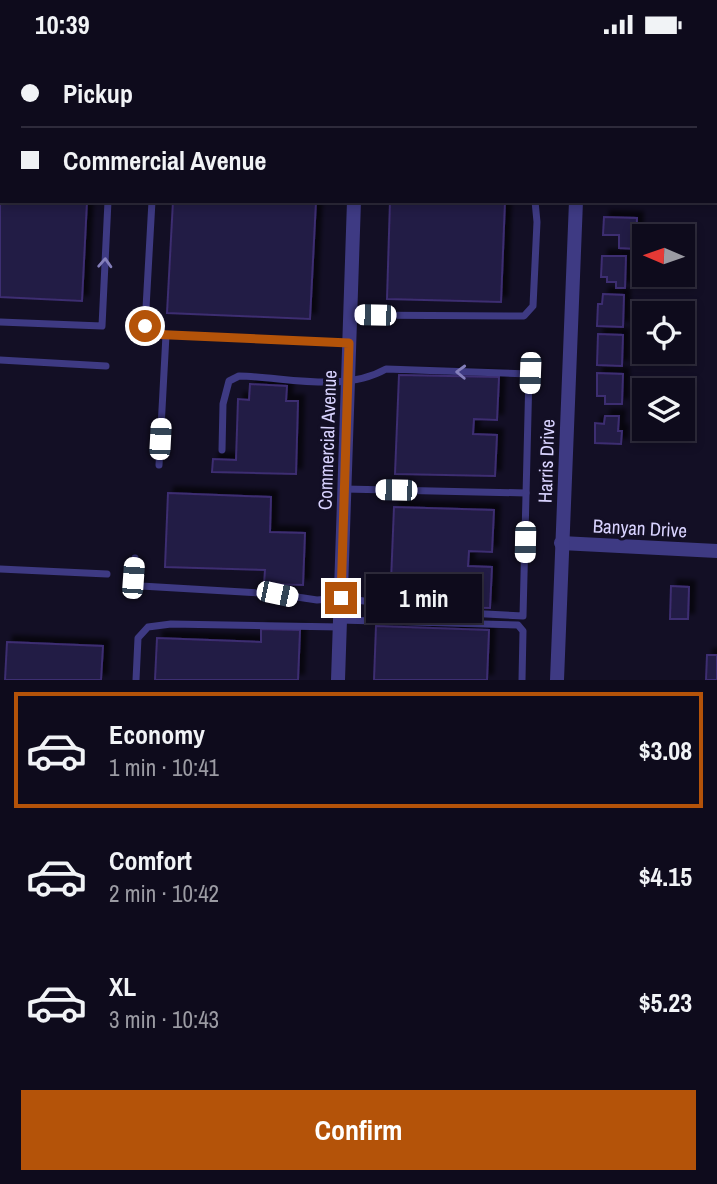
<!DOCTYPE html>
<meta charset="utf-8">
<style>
body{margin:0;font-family:"Archivo Narrow",sans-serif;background:#1c1929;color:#f1f3f6;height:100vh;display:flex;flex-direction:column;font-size:26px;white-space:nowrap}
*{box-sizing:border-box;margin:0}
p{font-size:23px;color:#9b9ba3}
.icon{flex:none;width:38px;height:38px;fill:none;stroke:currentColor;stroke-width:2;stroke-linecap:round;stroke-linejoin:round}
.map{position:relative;height:631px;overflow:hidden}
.sheet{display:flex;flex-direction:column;background:#0e0b1c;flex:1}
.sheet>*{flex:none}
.hud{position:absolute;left:0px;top:0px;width:718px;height:154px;box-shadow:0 4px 10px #0003,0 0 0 2px #2e2b3b;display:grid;align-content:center;height:154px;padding:0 21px;background:#0e0b1c}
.needle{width:46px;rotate:272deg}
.tools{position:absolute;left:632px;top:175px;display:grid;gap:14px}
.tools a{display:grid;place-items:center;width:63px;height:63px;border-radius:0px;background:#0e0b1c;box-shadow:0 4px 10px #0003,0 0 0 2px #2e2b3b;font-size:35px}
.end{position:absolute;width:32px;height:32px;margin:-16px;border:9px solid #b45309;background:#fff;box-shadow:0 0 0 4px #fff}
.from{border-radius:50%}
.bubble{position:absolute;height:49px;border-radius:0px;background:#0e0b1c;box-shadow:0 4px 10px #0003,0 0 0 2px #2e2b3b;font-size:23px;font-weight:700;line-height:49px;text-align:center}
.car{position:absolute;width:21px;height:42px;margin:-21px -10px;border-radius:9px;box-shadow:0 0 5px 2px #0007;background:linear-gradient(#fff 24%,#345 0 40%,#fff 0 76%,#345 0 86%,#fff 0)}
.hud b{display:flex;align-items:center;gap:24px;height:66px;font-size:26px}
.hud b+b{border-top:2px solid #2e2b3b}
.hud i{width:18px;height:18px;background:#f1f3f6}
ul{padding:12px 0 0;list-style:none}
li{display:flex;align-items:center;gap:21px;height:116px;margin:0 14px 10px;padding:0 7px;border:4px solid transparent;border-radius:0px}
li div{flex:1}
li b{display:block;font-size:26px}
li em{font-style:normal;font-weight:700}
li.selected{border-color:#b45309}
li>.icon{width:63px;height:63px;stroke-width:1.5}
.primary-button{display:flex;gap:14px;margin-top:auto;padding:14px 21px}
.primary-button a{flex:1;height:80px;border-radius:0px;background:#b45309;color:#fff;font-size:28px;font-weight:700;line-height:80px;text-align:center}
.status{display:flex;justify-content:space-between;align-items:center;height:49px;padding:0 35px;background:#0e0b1c;direction:ltr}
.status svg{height:19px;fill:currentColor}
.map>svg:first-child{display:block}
</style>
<div class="status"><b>10:39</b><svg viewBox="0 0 49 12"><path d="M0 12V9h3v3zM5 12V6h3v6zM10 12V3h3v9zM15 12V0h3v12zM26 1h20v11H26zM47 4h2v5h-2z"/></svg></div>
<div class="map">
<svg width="717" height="631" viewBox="0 0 717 631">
<defs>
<filter id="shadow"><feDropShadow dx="6" dy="-6" stdDeviation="2" flood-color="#0009"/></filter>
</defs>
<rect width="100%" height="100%" fill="#130f25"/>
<!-- building -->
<g fill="#241b45" stroke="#3c2d71" stroke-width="2" filter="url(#shadow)">
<path d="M0 73 2 152H87L82 252 0 248Z"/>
<path d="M173 152H316L310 270 167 264Z"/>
<path d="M390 152H505L501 253 387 250Z"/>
<path d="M604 168 637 169 636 200 619 199V186H603Z"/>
<path d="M602 207H626L625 239H616V233H607V228H601Z"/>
<path d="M603 245 624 246 623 278 597 277 598 255H602Z"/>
<path d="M598 285 623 286 622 317 597 316Z"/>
<path d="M597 324 623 325 622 355H605V347H597Z"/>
<path d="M399 326 499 328 497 371 474 370 473 385 497 386 495 427 395 425Z"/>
<path d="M250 335 287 337 286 352H298L296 425 212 423 213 410 236 411 238 350 249 351Z"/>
<path d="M605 367H619L618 382H622L621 395 595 394V374L604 375Z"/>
<path d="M168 444 271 448 270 483 305 484 303 536 264 535 265 521 165 518Z"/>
<path d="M394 458 494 461 492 503 469 502 468 517 492 518 490 559 390 557Z"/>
<path d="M671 537 689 538 688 570H670Z"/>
<path d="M376 577 489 581 487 631H374Z"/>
<path d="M261 580 300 581 298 631H155L157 589 261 593Z"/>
<path d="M7 593 103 597 101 631H5Z"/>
<path d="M707 606H717V631H706Z"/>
</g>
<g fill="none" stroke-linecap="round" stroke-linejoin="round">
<!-- service -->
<g stroke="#3e3a83" stroke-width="7">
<path d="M62 2V0"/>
<path d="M105 2V0"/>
<path d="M221 2V0"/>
<path d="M300 2V0"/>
<path d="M517 2V0"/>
<path d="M585 2V0"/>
<path d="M716 3 717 9"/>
<path d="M152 152 145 277 148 285 349 294"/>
<path d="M350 266 524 267 533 257 537 173 535 152"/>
<path d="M0 273 102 277 108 152"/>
<path d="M0 311 106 317"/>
<path d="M159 416 166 286"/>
<path d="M345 440 526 444"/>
<path d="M135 509 133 529 141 537 277 545 317 551 341 549 364 552 390 560 523 567 529 325 386 320C344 344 286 328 239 327L229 332 223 355 222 401"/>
<path d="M0 520 107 525"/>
<path d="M340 571 518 576 523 582 522 631"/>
<path d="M136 631 138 589 148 578 171 575 340 578"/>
</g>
<!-- minor -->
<g stroke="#3e3a83" stroke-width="14">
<path d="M373 2 374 0"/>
<path d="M0 23H2"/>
<path d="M716 59H717"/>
<path d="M561 494 717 502"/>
<path d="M338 631 354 152"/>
<path d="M557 631 576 152"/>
</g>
</g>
<!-- one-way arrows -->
<defs><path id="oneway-chevron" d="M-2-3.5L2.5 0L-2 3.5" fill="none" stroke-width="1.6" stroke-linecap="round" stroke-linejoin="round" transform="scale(1.75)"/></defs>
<g stroke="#847fbb">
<use href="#oneway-chevron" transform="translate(105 214) rotate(-87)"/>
<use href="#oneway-chevron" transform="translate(461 323) rotate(-178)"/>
</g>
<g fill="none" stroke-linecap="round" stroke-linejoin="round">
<!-- route -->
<path stroke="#b45309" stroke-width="9" d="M145 277 148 285 349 294 341 549"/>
</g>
<g text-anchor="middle" stroke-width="6" stroke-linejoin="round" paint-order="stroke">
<!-- street labels -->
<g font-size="19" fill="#d9d3ff" stroke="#130f25">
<text transform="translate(327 391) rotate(-88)" y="7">Commercial Avenue</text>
<text transform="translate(546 412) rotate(-88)" y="7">Harris Drive</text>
<text transform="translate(640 479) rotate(3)" y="7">Banyan Drive</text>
</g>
</g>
</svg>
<div class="tools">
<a><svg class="needle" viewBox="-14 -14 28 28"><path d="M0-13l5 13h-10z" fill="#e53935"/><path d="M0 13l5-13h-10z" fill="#9b9ba3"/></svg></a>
<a><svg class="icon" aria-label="locate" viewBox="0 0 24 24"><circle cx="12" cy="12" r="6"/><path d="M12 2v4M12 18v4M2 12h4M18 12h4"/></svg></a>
<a><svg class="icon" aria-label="layers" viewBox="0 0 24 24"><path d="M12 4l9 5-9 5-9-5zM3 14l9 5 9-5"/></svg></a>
</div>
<i class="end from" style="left:145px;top:277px"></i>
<i class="end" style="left:341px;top:549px"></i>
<div class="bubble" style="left:366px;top:525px;width:116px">1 min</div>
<i class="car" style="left:375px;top:266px;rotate:271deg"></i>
<i class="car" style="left:530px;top:324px;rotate:182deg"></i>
<i class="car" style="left:160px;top:390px;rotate:3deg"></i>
<i class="car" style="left:396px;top:441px;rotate:271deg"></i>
<i class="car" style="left:525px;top:493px;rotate:181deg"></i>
<i class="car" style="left:133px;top:529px;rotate:4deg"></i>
<i class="car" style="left:277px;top:545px;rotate:102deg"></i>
<div class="hud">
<b><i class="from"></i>Pickup</b>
<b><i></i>Commercial Avenue</b>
</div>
</div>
<section class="sheet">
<ul>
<li class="selected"><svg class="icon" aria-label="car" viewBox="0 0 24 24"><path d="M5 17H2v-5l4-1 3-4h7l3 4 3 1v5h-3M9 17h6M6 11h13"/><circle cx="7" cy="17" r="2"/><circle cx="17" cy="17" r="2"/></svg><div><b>Economy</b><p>1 min · 10:41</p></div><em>$3.08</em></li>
<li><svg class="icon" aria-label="car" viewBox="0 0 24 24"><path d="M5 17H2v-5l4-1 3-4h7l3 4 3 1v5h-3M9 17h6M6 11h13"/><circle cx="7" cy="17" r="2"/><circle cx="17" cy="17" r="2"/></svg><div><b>Comfort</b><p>2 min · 10:42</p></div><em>$4.15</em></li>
<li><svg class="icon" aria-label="car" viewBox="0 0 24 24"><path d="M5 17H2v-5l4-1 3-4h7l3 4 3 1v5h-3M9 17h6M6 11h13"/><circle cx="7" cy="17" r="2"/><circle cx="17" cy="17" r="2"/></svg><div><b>XL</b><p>3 min · 10:43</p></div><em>$5.23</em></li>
</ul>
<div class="primary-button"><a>Confirm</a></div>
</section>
